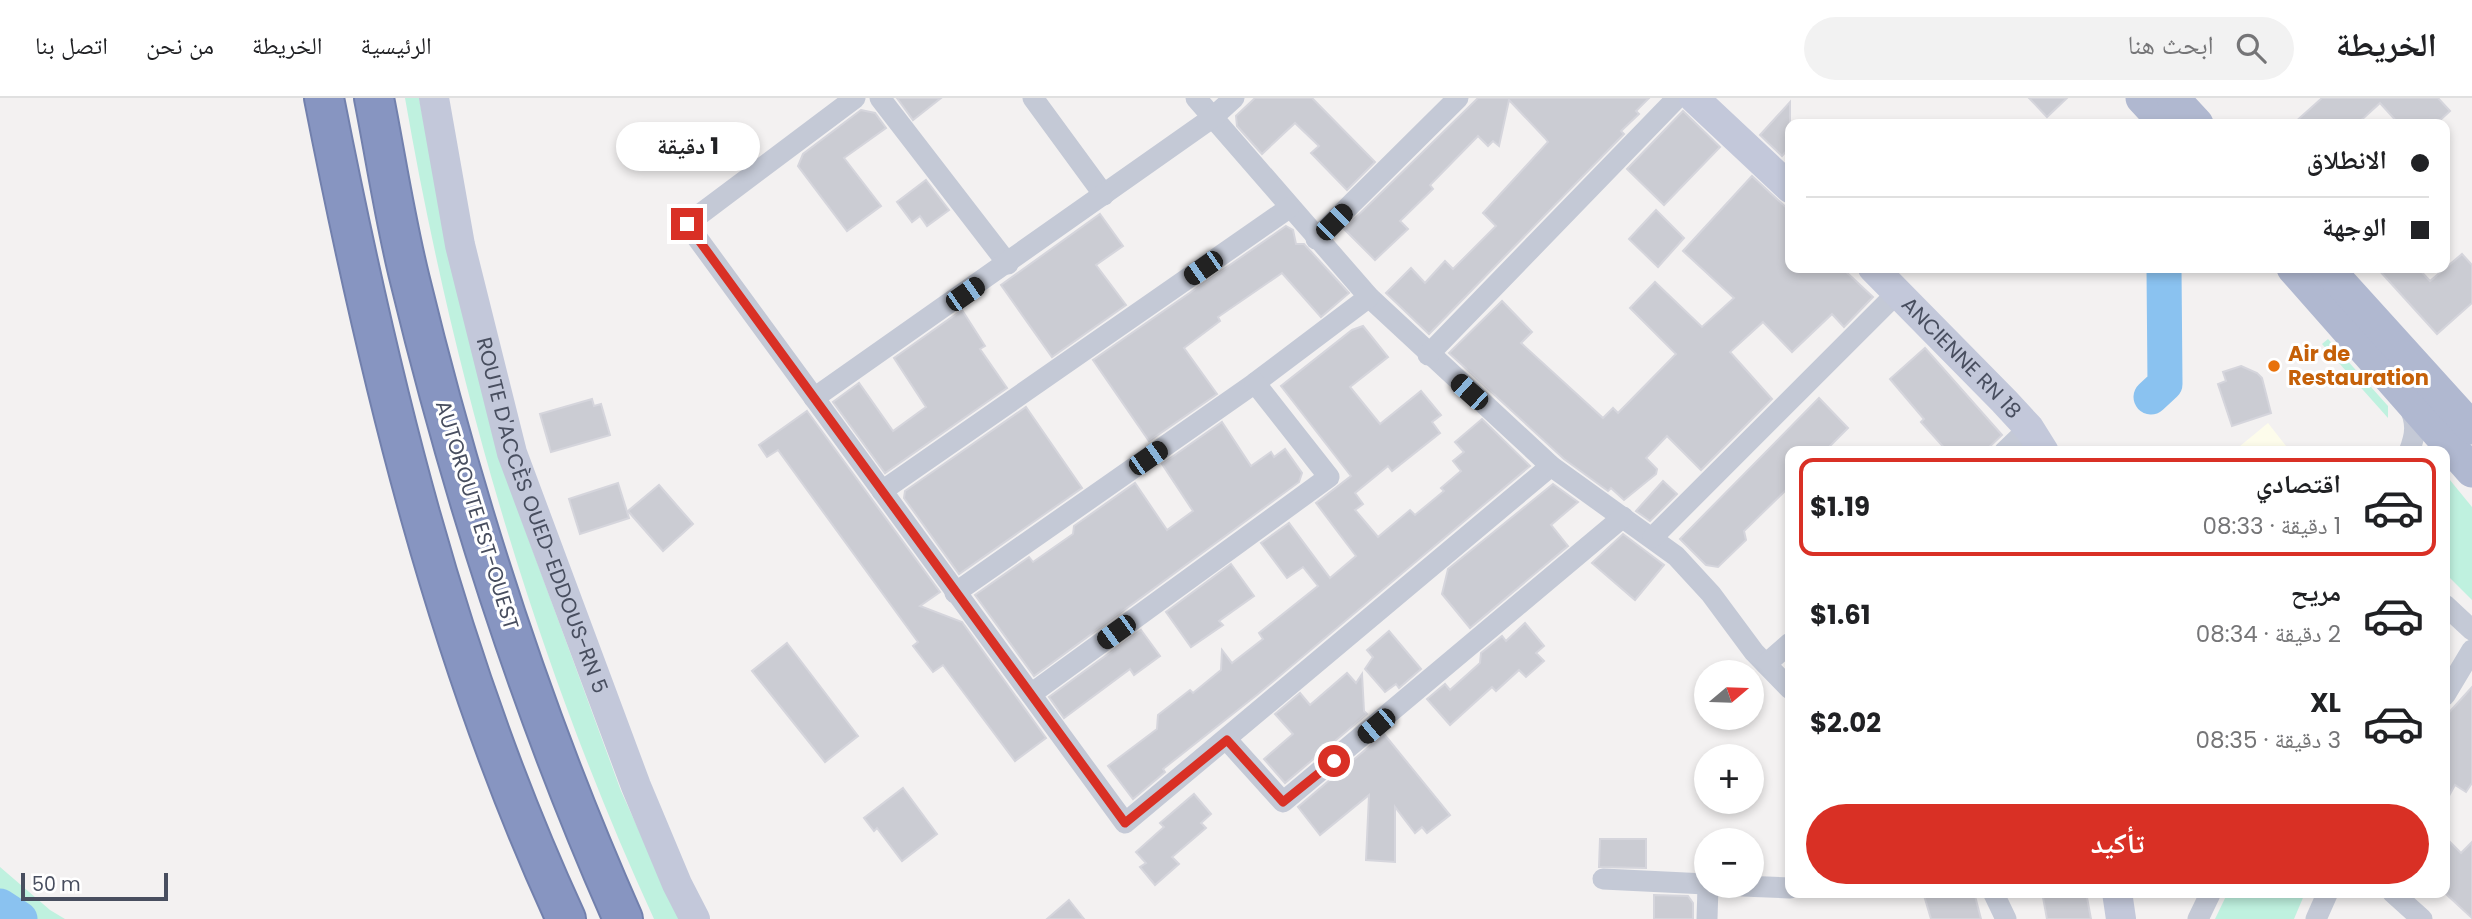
<!DOCTYPE html>
<html lang="ar">
<meta charset="utf-8">
<style>
body{margin:0;font-family:Poppins,"Noto Naskh Arabic",sans-serif;background:#f2f2f2;color:#202124;direction:rtl;height:100vh;display:flex;flex-direction:column;font-size:26px;white-space:nowrap}
*{box-sizing:border-box;margin:0}
p{font-size:23px;color:#757577}
.icon{flex:none;width:38px;height:38px;fill:none;stroke:currentColor;stroke-width:2;stroke-linecap:round;stroke-linejoin:round}
.map{position:relative;flex:1;overflow:hidden;direction:ltr}
.details{position:absolute;left:1785px;top:348px;width:665px;height:452px;display:flex;flex-direction:column;background:#fff;border-radius:14px;box-shadow:0 4px 10px #0003;direction:rtl}
.details>*{flex:none}
.banner{position:absolute;left:1785px;top:21px;width:665px;height:154px;border-radius:14px;box-shadow:0 4px 10px #0003;direction:rtl;display:grid;align-content:center;height:154px;padding:0 21px;background:#fff}
.needle{width:46px;rotate:71deg}
.controls{position:absolute;left:1694px;top:562px;display:grid;gap:14px}
.controls a{display:grid;place-items:center;width:70px;height:70px;border-radius:50%;background:#fff;box-shadow:0 4px 10px #0003;font-size:35px}
.scale{position:absolute;left:21px;bottom:18px;width:147px;box-sizing:border-box;padding-left:7px;border:4px solid #484e5f;border-top:0;font-size:19px;line-height:24px;white-space:nowrap;color:#484e5f;-webkit-text-stroke:5px #fff;paint-order:stroke}
.end{position:absolute;width:32px;height:32px;margin:-16px;border:9px solid #d93025;background:#fff;box-shadow:0 0 0 4px #fff}
.from{border-radius:50%}
.bubble{position:absolute;height:49px;border-radius:24px;background:#fff;box-shadow:0 4px 10px #0003;font-size:23px;font-weight:700;line-height:49px;text-align:center;direction:rtl}
.car{position:absolute;width:21px;height:42px;margin:-21px -10px;border-radius:9px;box-shadow:0 0 5px 2px #0007;background:linear-gradient(#222 24%,#8ab4d8 0 40%,#222 0 76%,#8ab4d8 0 86%,#222 0)}
.banner b{display:flex;align-items:center;gap:24px;height:66px;font-size:26px}
.banner b+b{border-top:2px solid #e0e0e0}
.banner i{width:18px;height:18px;background:#202124}
ul{padding:12px 0 0;list-style:none}
li{display:flex;align-items:center;gap:21px;height:98px;margin:0 14px 10px;padding:0 7px;border:4px solid transparent;border-radius:14px}
li div{flex:1}
li b{display:block;font-size:26px}
li em{font-style:normal;font-weight:700}
li.active{border-color:#d93025}
li>.icon{width:63px;height:63px;stroke-width:1.5}
.action{display:flex;gap:14px;margin-top:auto;padding:14px 21px}
.action a{flex:1;height:80px;border-radius:42px;background:#d93025;color:#fff;font-size:28px;font-weight:700;line-height:80px;text-align:center}
header{display:flex;align-items:center;gap:42px;box-sizing:border-box;height:98px;padding:0 35px;background:#fff;border-bottom:2px solid #e0e0e0}
header strong{font-size:33px}
nav{display:flex;gap:38px;margin-inline-start:auto;font-size:24px}
.search{width:490px;height:63px;background:#f2f2f2;display:flex;align-items:center;gap:18px;box-sizing:border-box;padding:0 24px;border-radius:38px;color:#757577;font-size:26px}
.map>svg:first-child{display:block}
</style>
<header>
<strong>الخريطة</strong>
<div class="search"><svg class="icon" aria-label="search" viewBox="0 0 24 24"><circle cx="10" cy="10" r="6"/><path d="M15 15l6 6"/></svg>ابحث هنا</div>
<nav><a>الرئيسية</a><a>الخريطة</a><a>من نحن</a><a>اتصل بنا</a></nav>
</header>
<div class="map">
<svg width="2472" height="821" viewBox="0 0 2472 821">
<rect width="100%" height="100%" fill="#f3f1f1"/>
<!-- commercial -->
<path fill="#fdfceb" d="M2268 325 2290 353H2234Z"/>
<!-- green -->
<g fill="#bff1df">
<path d="M405 0H419L449 153 523 426 621 693 679 821H654C534 560 454 282 405 0Z"/>
<path d="M2328 241 2388 308V320L2322 246Z"/>
<path d="M2445 376 2472 409V502L2445 475Z"/>
<path d="M0 769 50 812 65 821H0Z"/>
<path d="M2228 794H2305V795L2294 821H2215Z"/>
</g>
<g fill="none" stroke-linecap="round" stroke-linejoin="round">
<!-- river -->
<g stroke="#8ac2f0" stroke-width="35">
<path d="M2151 299 2165 286 2164 170"/>
<path d="M0 808 20 821"/>
</g>
</g>
<!-- building -->
<g fill="#cbccd3" stroke="#d5d5dc" stroke-width="2">
<path d="M897 0H941L913 22Z"/>
<path d="M1255 0H1312L1375 64 1347 92 1311 55 1319 48 1295 25 1262 56 1237 28 1236 18Z"/>
<path d="M1478 0H1649L1636 13 1639 16 1621 33 1624 36 1429 236 1386 195 1411 170 1425 185 1445 163 1453 171 1496 128 1483 115 1548 44 1545 40 1509 2 1499 48 1493 43 1488 48 1478 38 1430 87 1433 91 1400 123 1408 131 1375 162 1344 131Z"/>
<path d="M2029 0H2067L2047 19Z"/>
<path d="M2322 0H2438L2450 13 2436 26H2399L2380 5 2357 26H2293Z"/>
<path d="M1790 4V49L1782 58 1760 37Z"/>
<path d="M861 12 875 15 886 30 844 60 881 108 847 133 798 68 803 56Z"/>
<path d="M1683 13 1720 49 1664 107 1627 71Z"/>
<path d="M1752 78 1790 113V170H1842L1873 199 1844 229 1832 216 1792 254 1763 224 1730 254 1772 301 1701 372 1667 338 1646 360 1657 371 1656 376 1624 402 1611 390 1608 393 1564 361 1449 255 1502 203 1532 234 1521 245 1603 320 1613 310 1618 315 1676 256 1630 210 1655 184 1702 229 1734 200 1683 153Z"/>
<path d="M926 82 949 112 927 128 920 118 912 124 897 104Z"/>
<path d="M1656 112 1684 140 1658 169 1629 141Z"/>
<path d="M1100 116 1123 148 1096 167 1126 207 1052 259 1001 187Z"/>
<path d="M1286 128 1293 132 1296 146H1304L1349 195 1321 219 1282 175 1218 219 1220 223 1184 250 1217 296 1149 343 1093 262Z"/>
<path d="M2462 156 2472 167V205L2437 236 2377 170H2418L2430 183Z"/>
<path d="M962 212 985 248 980 251 1007 290 885 375 833 304 859 285 893 333 926 309 894 260Z"/>
<path d="M1363 228 1388 259 1350 289 1380 326 1421 293 1441 317 1432 324 1440 335 1392 373 1388 368 1355 395 1363 406 1355 412 1378 439 1410 412 1415 417 1444 393 1441 390 1461 373 1453 363 1464 354 1455 344 1482 321 1530 368 1258 596 1163 671 1165 674 1133 701 1108 668 1157 631 1158 617 1190 592 1193 595 1221 572 1222 552 1232 565 1263 541 1259 535 1318 488 1303 469 1287 480 1261 445 1289 425 1330 480 1356 458 1316 405 1351 378 1281 288 1352 232Z"/>
<path d="M1925 250 2002 337 1984 354H1948L1921 324 1924 321 1890 281Z"/>
<path d="M2241 268 2257 275 2262 280 2271 315 2232 328 2218 286 2226 283 2223 274Z"/>
<path d="M1819 300 1848 330 1824 354H1790V388L1744 433 1746 442 1718 469 1706 467 1680 441Z"/>
<path d="M592 301 594 308 601 306 610 337 551 354 540 316Z"/>
<path d="M1026 309 1082 390 959 476 904 400 905 393Z"/>
<path d="M807 313 940 494 920 508 962 524 1046 640 1015 663 943 567 933 574 913 548 918 544 778 352 767 359 759 347Z"/>
<path d="M1222 324 1251 368 1271 354 1274 359 1285 351 1302 375 1299 384 1034 578 975 497 1029 459 1033 464 1073 436 1074 428 1135 385 1167 432 1193 413 1162 366Z"/>
<path d="M1663 383 1677 396 1650 423 1636 413Z"/>
<path d="M618 385 629 420 580 436 569 401Z"/>
<path d="M1553 386 1578 404 1551 427 1568 448 1470 530 1442 496 1448 471Z"/>
<path d="M659 387 693 426 663 453 628 413Z"/>
<path d="M1623 436 1664 467 1635 502 1592 465Z"/>
<path d="M1231 466 1254 498 1219 523 1223 527 1191 549 1166 514Z"/>
<path d="M1525 525 1544 548 1536 555 1544 563 1526 579 1519 572 1496 593 1492 589 1450 627 1427 601 1445 586 1450 592 1480 565 1481 555 1502 538 1506 543Z"/>
<path d="M1141 532 1160 558 1134 577 1130 571 1064 620 1049 599Z"/>
<path d="M1389 533 1421 571 1399 590 1396 586 1385 594 1365 571 1373 559 1367 552Z"/>
<path d="M787 545 858 638 825 664 752 573Z"/>
<path d="M1347 575 1356 585 1362 576 1364 613 1367 616 1285 685 1264 661 1293 636 1275 616 1300 595 1310 607Z"/>
<path d="M2472 589V685L2466 694 2455 687 2445 705V619Z"/>
<path d="M1384 636 1450 717 1427 735 1422 729 1415 735 1395 709V764L1366 762 1369 697 1320 737 1298 709Z"/>
<path d="M903 690 937 736 902 763 877 730 874 733 864 720Z"/>
<path d="M1194 696 1211 716 1201 725 1206 730 1172 759 1179 766 1155 787 1140 769 1146 765 1136 754 1164 729 1160 725Z"/>
<path d="M2445 739 2461 755 2472 744V820L2445 795Z"/>
<path d="M1600 741H1646V770L1599 769Z"/>
<path d="M1923 794H1974L1981 821H1931Z"/>
<path d="M2042 794H2086L2091 821H2047Z"/>
<path d="M1654 797 1688 798 1693 805V821H1654Z"/>
<path d="M1069 802 1084 821H1047Z"/>
</g>
<g fill="none" stroke-linecap="round" stroke-linejoin="round">
<!-- highway casing -->
<g stroke="#7280ad" stroke-width="42">
<g id="highway">
<path d="M324 0C379 280 446 561 566 821"/>
<path d="M374 0C386 61 395 122 410 182 463 400 532 616 623 821"/>
</g>
</g>
<!-- street -->
<g stroke="#c4c9d6" stroke-width="21">
<path d="M855 0 687 126 1125 725 1551 368"/>
<path d="M880 0 1008 166"/>
<path d="M1033 0 1104 97"/>
<path d="M1196 0 1369 199 1551 368 1676 458 1711 496 1754 554 1790 591"/>
<path d="M1316 141 1458 0"/>
<path d="M1428 257 1677 0"/>
<path d="M814 300 1212 20 1234 0"/>
<path d="M2004 354 2029 330"/>
<path d="M2409 354C2416 336 2417 325 2409 308"/>
<path d="M882 393 1289 110"/>
<path d="M1653 439 1898 194"/>
<path d="M955 495 1255 285 1369 199"/>
<path d="M2445 507 2472 532"/>
<path d="M1766 566 1790 545"/>
<path d="M1031 596 1329 379 1255 285"/>
<path d="M2445 597 2472 552"/>
<path d="M1227 642 1283 704 1623 419"/>
<path d="M1603 781 1706 786"/>
<path d="M1742 788 1790 790"/>
<path d="M1993 794 2006 821"/>
<path d="M2392 794 2422 821"/>
<path d="M1707 821 1708 788"/>
<path d="M2198 821 2211 794"/>
<path d="M2316 821 2328 794"/>
</g>
<!-- secondary -->
<g stroke="#c3c8da" stroke-width="30">
<path id="s1" d="M434 0 460 147 512 355 636 688 677 786 695 821"/>
<path d="M1694 0 1790 90"/>
<path id="s2" d="M1873 170 2004 303 2029 330 2044 354"/>
<path d="M2117 794 2121 821"/>
</g>
<!-- primary -->
<g stroke="#b0b8d0" stroke-width="33">
<path d="M2142 0 2166 26"/>
<path d="M2173 0 2197 26"/>
<path d="M2293 170 2472 373"/>
<path d="M2327 170 2472 330"/>
</g>
<!-- highway -->
<use href="#highway" stroke="#8795c1" stroke-width="38"/>
</g>
<g fill="none" stroke-linecap="round" stroke-linejoin="round">
<!-- route -->
<path stroke="#d93025" stroke-width="9" d="M687 126 1125 725 1227 642 1283 704 1334 663"/>
</g>
<!-- markers -->
<circle fill="#e8710a" stroke="#fff" stroke-width="2.5" cx="2274" cy="268" r="7"/>
<g text-anchor="middle" stroke-width="6" stroke-linejoin="round" paint-order="stroke">
<!-- food labels -->
<g font-size="21" font-weight="bold" fill="#c56008" stroke="#fff" text-anchor="start">
<text x="2288" y="263">Air de<tspan x="2288" dy="24">Restauration</tspan></text>
</g>
<!-- street labels -->
<g font-size="21" fill="#484e5f" stroke="#fff">
<text dy="7" stroke="none"><textPath href="#s2" startOffset="126">ANCIENNE RN 18</textPath></text>
<text transform="translate(477 417) rotate(73)" y="7">AUTOROUTE EST-OUEST</text>
<text dy="7" stroke="none"><textPath href="#s1" startOffset="432">ROUTE D'ACCÈS OUED-EDDOUS-RN 5</textPath></text>
</g>
</g>
</svg>
<div class="controls">
<a><svg class="needle" viewBox="-14 -14 28 28"><path d="M0-13l5 13h-10z" fill="#e53935"/><path d="M0 13l5-13h-10z" fill="#757577"/></svg></a>
<a>+</a>
<a>−</a>
</div>
<div class="scale">50 m</div>
<i class="end from" style="left:1334px;top:663px"></i>
<i class="end" style="left:687px;top:126px"></i>
<div class="bubble" style="left:616px;top:24px;width:144px">1 دقيقة</div>
<i class="car" style="left:1334px;top:124px;rotate:45deg"></i>
<i class="car" style="left:1203px;top:170px;rotate:235deg"></i>
<i class="car" style="left:965px;top:196px;rotate:55deg"></i>
<i class="car" style="left:1469px;top:294px;rotate:312deg"></i>
<i class="car" style="left:1148px;top:360px;rotate:55deg"></i>
<i class="car" style="left:1116px;top:534px;rotate:234deg"></i>
<i class="car" style="left:1376px;top:628px;rotate:230deg"></i>
<div class="banner">
<b><i class="from"></i>الانطلاق</b>
<b><i></i>الوجهة</b>
</div>
<section class="details">
<ul>
<li class="active"><svg class="icon" aria-label="car" viewBox="0 0 24 24"><path d="M5 17H2v-5l4-1 3-4h7l3 4 3 1v5h-3M9 17h6M6 11h13"/><circle cx="7" cy="17" r="2"/><circle cx="17" cy="17" r="2"/></svg><div><b>اقتصادي</b><p>1 دقيقة · 08:33</p></div><em>$1.19</em></li>
<li><svg class="icon" aria-label="car" viewBox="0 0 24 24"><path d="M5 17H2v-5l4-1 3-4h7l3 4 3 1v5h-3M9 17h6M6 11h13"/><circle cx="7" cy="17" r="2"/><circle cx="17" cy="17" r="2"/></svg><div><b>مريح</b><p>2 دقيقة · 08:34</p></div><em>$1.61</em></li>
<li><svg class="icon" aria-label="car" viewBox="0 0 24 24"><path d="M5 17H2v-5l4-1 3-4h7l3 4 3 1v5h-3M9 17h6M6 11h13"/><circle cx="7" cy="17" r="2"/><circle cx="17" cy="17" r="2"/></svg><div><b>XL</b><p>3 دقيقة · 08:35</p></div><em>$2.02</em></li>
</ul>
<div class="action"><a>تأكيد</a></div>
</section>
</div>
